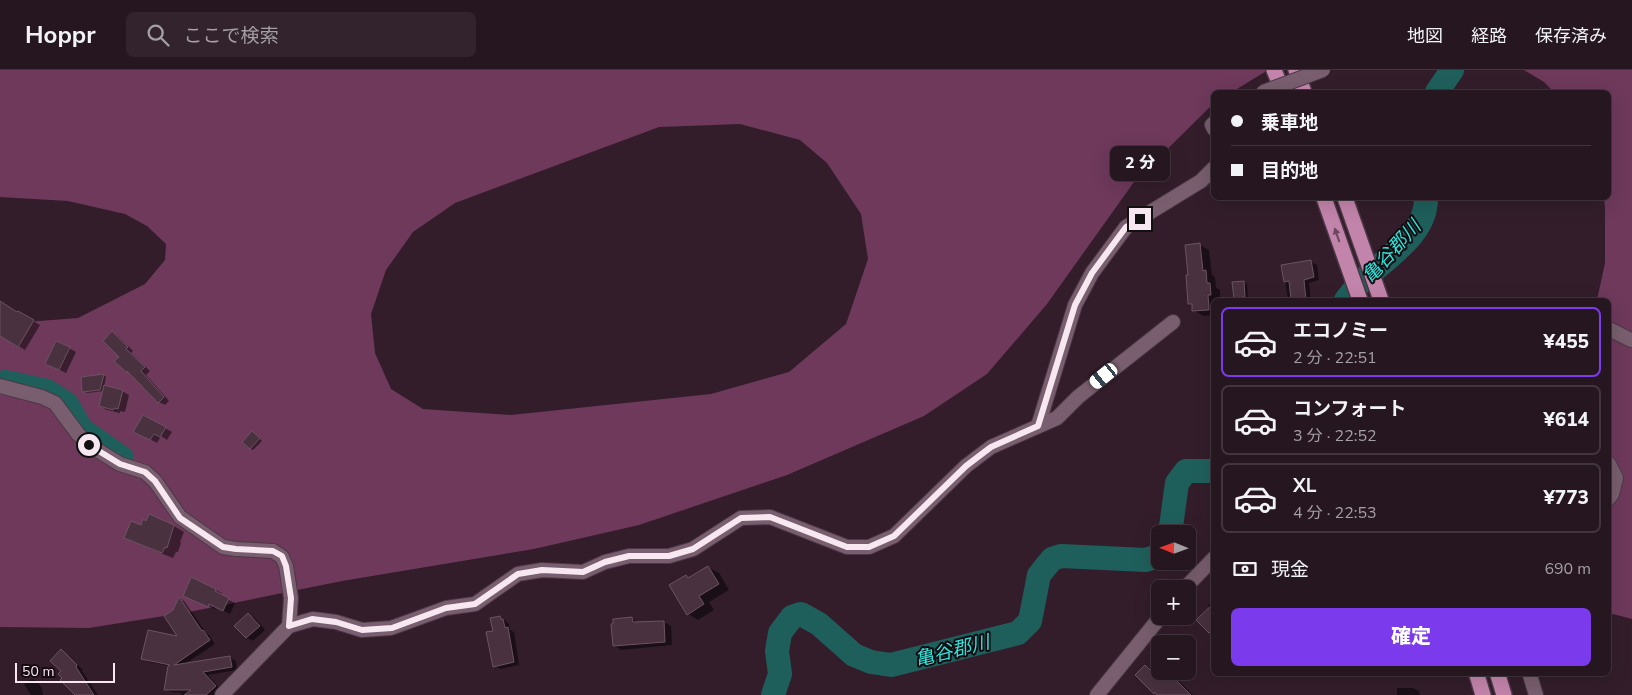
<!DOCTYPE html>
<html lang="ja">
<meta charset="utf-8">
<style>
body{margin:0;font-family:"Nunito Sans","Noto Sans JP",sans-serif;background:#32232d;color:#f1f3f6;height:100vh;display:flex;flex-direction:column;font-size:19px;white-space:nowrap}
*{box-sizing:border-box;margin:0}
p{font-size:16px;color:#a49fa5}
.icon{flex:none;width:28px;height:28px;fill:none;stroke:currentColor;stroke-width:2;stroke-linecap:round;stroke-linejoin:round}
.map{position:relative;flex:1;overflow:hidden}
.side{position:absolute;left:1211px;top:228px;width:400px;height:378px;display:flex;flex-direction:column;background:#261620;border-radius:8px;box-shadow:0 5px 20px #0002,0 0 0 1px #42353e}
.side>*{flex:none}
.banner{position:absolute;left:1211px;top:20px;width:400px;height:110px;border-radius:8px;box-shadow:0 5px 20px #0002,0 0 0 1px #42353e;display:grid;align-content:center;height:110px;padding:0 20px;background:#261620}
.needle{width:32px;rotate:271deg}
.controls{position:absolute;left:1151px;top:455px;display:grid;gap:10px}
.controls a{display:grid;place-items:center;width:45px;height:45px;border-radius:8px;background:#261620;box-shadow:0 5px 20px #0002,0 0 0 1px #42353e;font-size:25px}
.scale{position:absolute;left:15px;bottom:12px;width:100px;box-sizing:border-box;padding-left:5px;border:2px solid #f7e7f0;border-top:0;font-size:14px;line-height:18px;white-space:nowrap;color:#f7e7f0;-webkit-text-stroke:4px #150b11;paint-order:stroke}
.end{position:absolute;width:22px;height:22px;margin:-11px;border:6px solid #f7e7f0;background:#111;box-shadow:0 0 0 2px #111}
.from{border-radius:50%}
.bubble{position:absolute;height:35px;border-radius:8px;background:#261620;box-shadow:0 5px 20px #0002,0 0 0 1px #42353e;font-size:16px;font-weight:800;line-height:35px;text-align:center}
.car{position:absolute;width:15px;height:30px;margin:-15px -8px;border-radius:6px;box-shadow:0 0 4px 1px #0007;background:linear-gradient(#fff 24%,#345 0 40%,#fff 0 76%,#345 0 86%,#fff 0)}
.banner b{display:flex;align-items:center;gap:18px;height:48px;font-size:19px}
.banner b+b{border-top:1px solid #42353e}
.banner i{width:12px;height:12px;background:#f1f3f6}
ul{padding:9px 0 0;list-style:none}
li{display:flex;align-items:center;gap:15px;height:70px;margin:0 10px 8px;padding:0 10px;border:2px solid #42353e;border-radius:8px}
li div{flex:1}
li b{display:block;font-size:19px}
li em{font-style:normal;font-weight:800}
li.on{border-color:#7c3aed}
li>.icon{width:45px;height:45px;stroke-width:1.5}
.pay{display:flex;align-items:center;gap:12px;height:55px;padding:0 20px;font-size:19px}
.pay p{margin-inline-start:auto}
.primary-button{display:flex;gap:10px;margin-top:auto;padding:10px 20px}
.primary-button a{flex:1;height:58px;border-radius:8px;background:#7c3aed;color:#fff;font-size:20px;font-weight:800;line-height:58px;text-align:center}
header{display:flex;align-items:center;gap:30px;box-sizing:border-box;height:70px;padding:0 25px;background:#261620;border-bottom:1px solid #42353e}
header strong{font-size:24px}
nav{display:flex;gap:28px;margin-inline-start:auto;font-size:18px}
.search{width:350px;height:45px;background:#32232d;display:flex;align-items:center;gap:12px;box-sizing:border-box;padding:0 18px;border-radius:8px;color:#a49fa5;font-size:19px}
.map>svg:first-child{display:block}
</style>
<header>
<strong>Hoppr</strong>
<div class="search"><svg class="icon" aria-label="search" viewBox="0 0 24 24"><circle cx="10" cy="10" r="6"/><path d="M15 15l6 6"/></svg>ここで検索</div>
<nav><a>地図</a><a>経路</a><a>保存済み</a></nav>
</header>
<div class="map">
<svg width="1632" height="625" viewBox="0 0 1632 625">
<rect width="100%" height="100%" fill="#331d2b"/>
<!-- green -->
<g fill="#6e395b" fill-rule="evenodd">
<path d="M0 0H1268L1232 22H1214V33L1134 112 1047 234 987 304 924 346 787 405 639 455 534 479 342 511 189 542 89 558 0 557V254L78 248 145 214 165 190 166 174 147 156 125 144 68 131 0 127ZM740 54 800 70 827 93 861 144 868 189 846 254 789 302 711 324 511 345 423 339 391 319 375 283 371 244 386 200 413 162 455 133 659 57Z"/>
<path d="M1524 0H1632V549L1609 543V230H1597L1605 193V138L1604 128H1609V22H1554L1544 12Z"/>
</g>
<!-- shadow -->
<g fill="#0007">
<path d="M1200 175 1209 180 1212 205 1215 207 1216 218 1220 220V230H1214V245L1203 246 1194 240 1193 236 1189 233Z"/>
<path d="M1311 192 1317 195 1319 210 1309 213 1311 230H1288L1283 196Z"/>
<path d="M1244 212 1247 214 1248 228 1238 229 1235 227Z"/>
<path d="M0 232 40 255 25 280 0 265Z"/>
<path d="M112 263 118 266 133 281 131 283 150 301 146 305 169 331 165 335 159 332 132 305 116 291 120 287Z"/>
<path d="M69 278 76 282 66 303 47 294Z"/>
<path d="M104 305 106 307 104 317 122 321 129 325 125 342 120 341V343L107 340 100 336 104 321 87 323 84 321Z"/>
<path d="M143 346 172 362 167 370 161 366 157 373 135 361Z"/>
<path d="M255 364 262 371 253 380 250 378Z"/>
<path d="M174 456 184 462 180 472 181 473 178 482H176L173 488 136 473 126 467 142 457Z"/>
<path d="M708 497 719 503 729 520 709 532 714 540 698 550 688 544 686 506 690 509Z"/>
<path d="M192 508 222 523 221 526 235 533 230 544 216 537 215 539 191 529Z"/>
<path d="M180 528 185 532 206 563 209 565 215 574 185 594 230 587 236 591 237 600 208 605 221 620 215 625H180L183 623 171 622 165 619 169 596 149 592 143 588 180 568 174 541Z"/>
<path d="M1214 528V565L1209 562 1210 538 1208 536Z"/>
<path d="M248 545 255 548 265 560 253 571 244 566Z"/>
<path d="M500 547 506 551 509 554 510 560 514 562 519 595 501 599 494 596V562Z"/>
<path d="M632 548 639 553 664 552 671 556 672 575 621 580 615 576Z"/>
<path d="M61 581 67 585 83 600 82 601 98 625H77L63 608Z"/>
<path d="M1145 596 1152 600 1162 610 1168 603 1175 607 1193 625H1158L1154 623Z"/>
<path d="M32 609 38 612 42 619 43 625H31L24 614Z"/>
<path d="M1397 618H1413L1419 621 1420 625H1397Z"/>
</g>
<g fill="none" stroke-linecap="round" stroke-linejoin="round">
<!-- river -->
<g stroke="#1f5f5b" stroke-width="24">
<path d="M1437 22 1452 0"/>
<path d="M1346 230C1351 224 1356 217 1361 212 1384 189 1427 165 1426 128"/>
<path d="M5 312 47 321 67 334 81 359 122 388"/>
<path d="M1170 464 1177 413 1186 401H1214"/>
<path d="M773 625 780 604 777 581 780 563 792 547 801 544 819 554 854 585 871 592 891 595 1018 563 1030 551 1039 505 1052 489 1061 486 1146 490 1160 485"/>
</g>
</g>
<!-- building -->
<g fill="#49313f" stroke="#6c5362">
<path d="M1200 173 1203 201 1206 200 1207 213H1210L1211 225H1208L1209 240 1192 241V234H1188L1186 205H1188L1185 175Z"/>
<path d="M1311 190 1314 207 1304 210 1306 230H1291L1289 211 1284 212 1281 195Z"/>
<path d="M1244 211 1245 227 1234 228 1232 212Z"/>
<path d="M0 231 17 242 18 241 34 250 18 277 0 266Z"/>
<path d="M112 261 128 277 126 279 145 297 141 301 164 327 158 333 127 301V303L114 291 119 287 103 271Z"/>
<path d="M56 271 70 277 59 300 45 294Z"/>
<path d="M104 304 100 320 82 322 81 307Z"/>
<path d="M104 315 123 320 118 339 114 338 113 340 99 336Z"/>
<path d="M143 345 166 357 160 367 154 364 150 370 133 362Z"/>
<path d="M252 361 260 368 250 379 242 372Z"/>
<path d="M149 444 174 455 167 478 165 477 162 483 124 468 131 451 141 455 143 449 146 451Z"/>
<path d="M708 496 719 514 699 526 704 534 687 545 669 515 686 505 688 508Z"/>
<path d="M191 507 216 519 215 521 229 528 223 541 209 534 208 537 183 526Z"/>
<path d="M179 527 202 561 203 560 210 570 174 595 230 586 232 597 203 602 216 616 206 625H184L191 620H164L168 596 170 595 141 589 148 560 177 566 164 546 173 540Z"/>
<path d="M1214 533V558L1209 563 1196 550Z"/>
<path d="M248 543 260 556 246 568 234 556Z"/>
<path d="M500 546 501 549H503L505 558 508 557 514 592 493 597 486 562 493 561 490 548Z"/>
<path d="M632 547 633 552 664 551 665 572 613 576 611 554H613V549Z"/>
<path d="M61 579 77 595 76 597 94 625H75L60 610 62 608 58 604 61 601 50 591Z"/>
<path d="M1145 595 1160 610 1168 602 1191 625H1157L1155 622 1154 624 1135 605Z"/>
</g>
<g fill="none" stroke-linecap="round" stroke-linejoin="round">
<!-- minor casing -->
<g stroke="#4b3844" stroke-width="16">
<g id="minor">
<path d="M1214 53 1212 55 1214 59"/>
<path d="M1609 259 1631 270"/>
<path d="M0 316 42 327 55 333 78 364 89 375 120 394 145 402 155 411 180 447 223 477 236 479 273 481 282 487 286 496 291 528 289 556"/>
<path d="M1038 356 1075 235 1092 203 1126 157 1201 111 1214 98"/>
<path d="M1609 394 1616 408 1612 424 1609 428"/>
<path d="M1184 519 1214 488"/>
<path d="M1529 602 1536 625"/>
<path d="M222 625 289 556 313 549 336 552 362 560 391 558 446 538 475 534 518 504 542 500 583 502 605 492 629 486H669L693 479 741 448 770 447 847 477H869L894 466 966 396 991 377 1057 348 1078 327 1173 252"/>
<path d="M1097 625 1161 546"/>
</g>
</g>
<!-- highway casing -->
<g stroke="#4b3844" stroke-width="18">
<g id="highway">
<path d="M1274 0 1283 22"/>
<path d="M1296 0 1304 22"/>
<path d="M1324 128 1360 230"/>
<path d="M1345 128 1381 230"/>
<path d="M1476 602 1483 625"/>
<path d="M1497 602 1504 625"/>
</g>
</g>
<!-- minor -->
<use href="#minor" stroke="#785e6e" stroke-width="14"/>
<!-- highway -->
<use href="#highway" stroke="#c384ab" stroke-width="15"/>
<!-- minor-bridge casing -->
<g stroke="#4b3844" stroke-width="16" stroke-linecap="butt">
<path id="minor-bridge" d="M1263 22 1323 0"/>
</g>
<!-- minor-bridge -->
<use href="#minor-bridge" stroke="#785e6e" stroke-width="14"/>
</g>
<!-- one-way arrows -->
<defs><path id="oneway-solid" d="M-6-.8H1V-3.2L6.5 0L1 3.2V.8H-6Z" transform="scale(1.25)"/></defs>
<use fill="#6c485e" href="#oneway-solid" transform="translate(1337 165) rotate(-109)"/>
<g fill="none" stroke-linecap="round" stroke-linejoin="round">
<!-- route -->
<path stroke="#f7e7f0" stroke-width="6" d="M89 375 120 394 145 402 155 411 180 448 223 477 236 479 273 481 282 486 286 496 291 528 289 556 312 549 336 552 362 560 392 558 446 538 475 534 518 504 542 500 583 502 605 492 629 486H669L693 479 741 448 770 447 847 477H869L894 466 966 396 991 377 1038 356 1075 235 1092 203 1126 157 1140 149"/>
</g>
<g text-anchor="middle" stroke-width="4" stroke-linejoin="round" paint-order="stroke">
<!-- water labels -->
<g font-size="19" font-style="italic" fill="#2be4d9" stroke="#150b11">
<text transform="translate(1391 181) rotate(-48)" y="7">亀谷郡川</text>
<text transform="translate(952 580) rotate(-14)" y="7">亀谷郡川</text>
</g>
</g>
</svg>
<div class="controls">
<a><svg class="needle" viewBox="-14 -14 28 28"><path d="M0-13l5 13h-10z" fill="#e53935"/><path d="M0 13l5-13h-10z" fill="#a49fa5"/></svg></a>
<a>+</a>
<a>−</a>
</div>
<div class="scale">50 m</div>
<i class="end from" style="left:89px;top:375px"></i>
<i class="end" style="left:1140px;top:149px"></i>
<div class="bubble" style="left:1110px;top:76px;width:60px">2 分</div>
<i class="car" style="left:1104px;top:306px;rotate:231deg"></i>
<div class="banner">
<b><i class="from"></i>乗車地</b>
<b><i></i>目的地</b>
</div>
<section class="side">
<ul>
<li class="on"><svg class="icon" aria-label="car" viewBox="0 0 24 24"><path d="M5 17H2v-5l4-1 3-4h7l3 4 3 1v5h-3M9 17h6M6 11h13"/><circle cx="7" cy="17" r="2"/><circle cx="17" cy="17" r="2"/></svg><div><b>エコノミー</b><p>2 分 · 22:51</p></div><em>¥455</em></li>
<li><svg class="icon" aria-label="car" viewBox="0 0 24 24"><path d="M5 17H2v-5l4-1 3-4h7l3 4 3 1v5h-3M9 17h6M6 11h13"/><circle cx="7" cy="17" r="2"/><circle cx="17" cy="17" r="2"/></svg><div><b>コンフォート</b><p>3 分 · 22:52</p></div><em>¥614</em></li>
<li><svg class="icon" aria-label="car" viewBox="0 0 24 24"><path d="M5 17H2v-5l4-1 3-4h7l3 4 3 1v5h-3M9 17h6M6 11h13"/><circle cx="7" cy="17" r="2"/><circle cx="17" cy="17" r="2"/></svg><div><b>XL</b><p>4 分 · 22:53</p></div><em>¥773</em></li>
</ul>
<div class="pay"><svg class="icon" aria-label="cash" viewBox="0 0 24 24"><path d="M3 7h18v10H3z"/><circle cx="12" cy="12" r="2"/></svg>現金<p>690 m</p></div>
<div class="primary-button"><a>確定</a></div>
</section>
</div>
